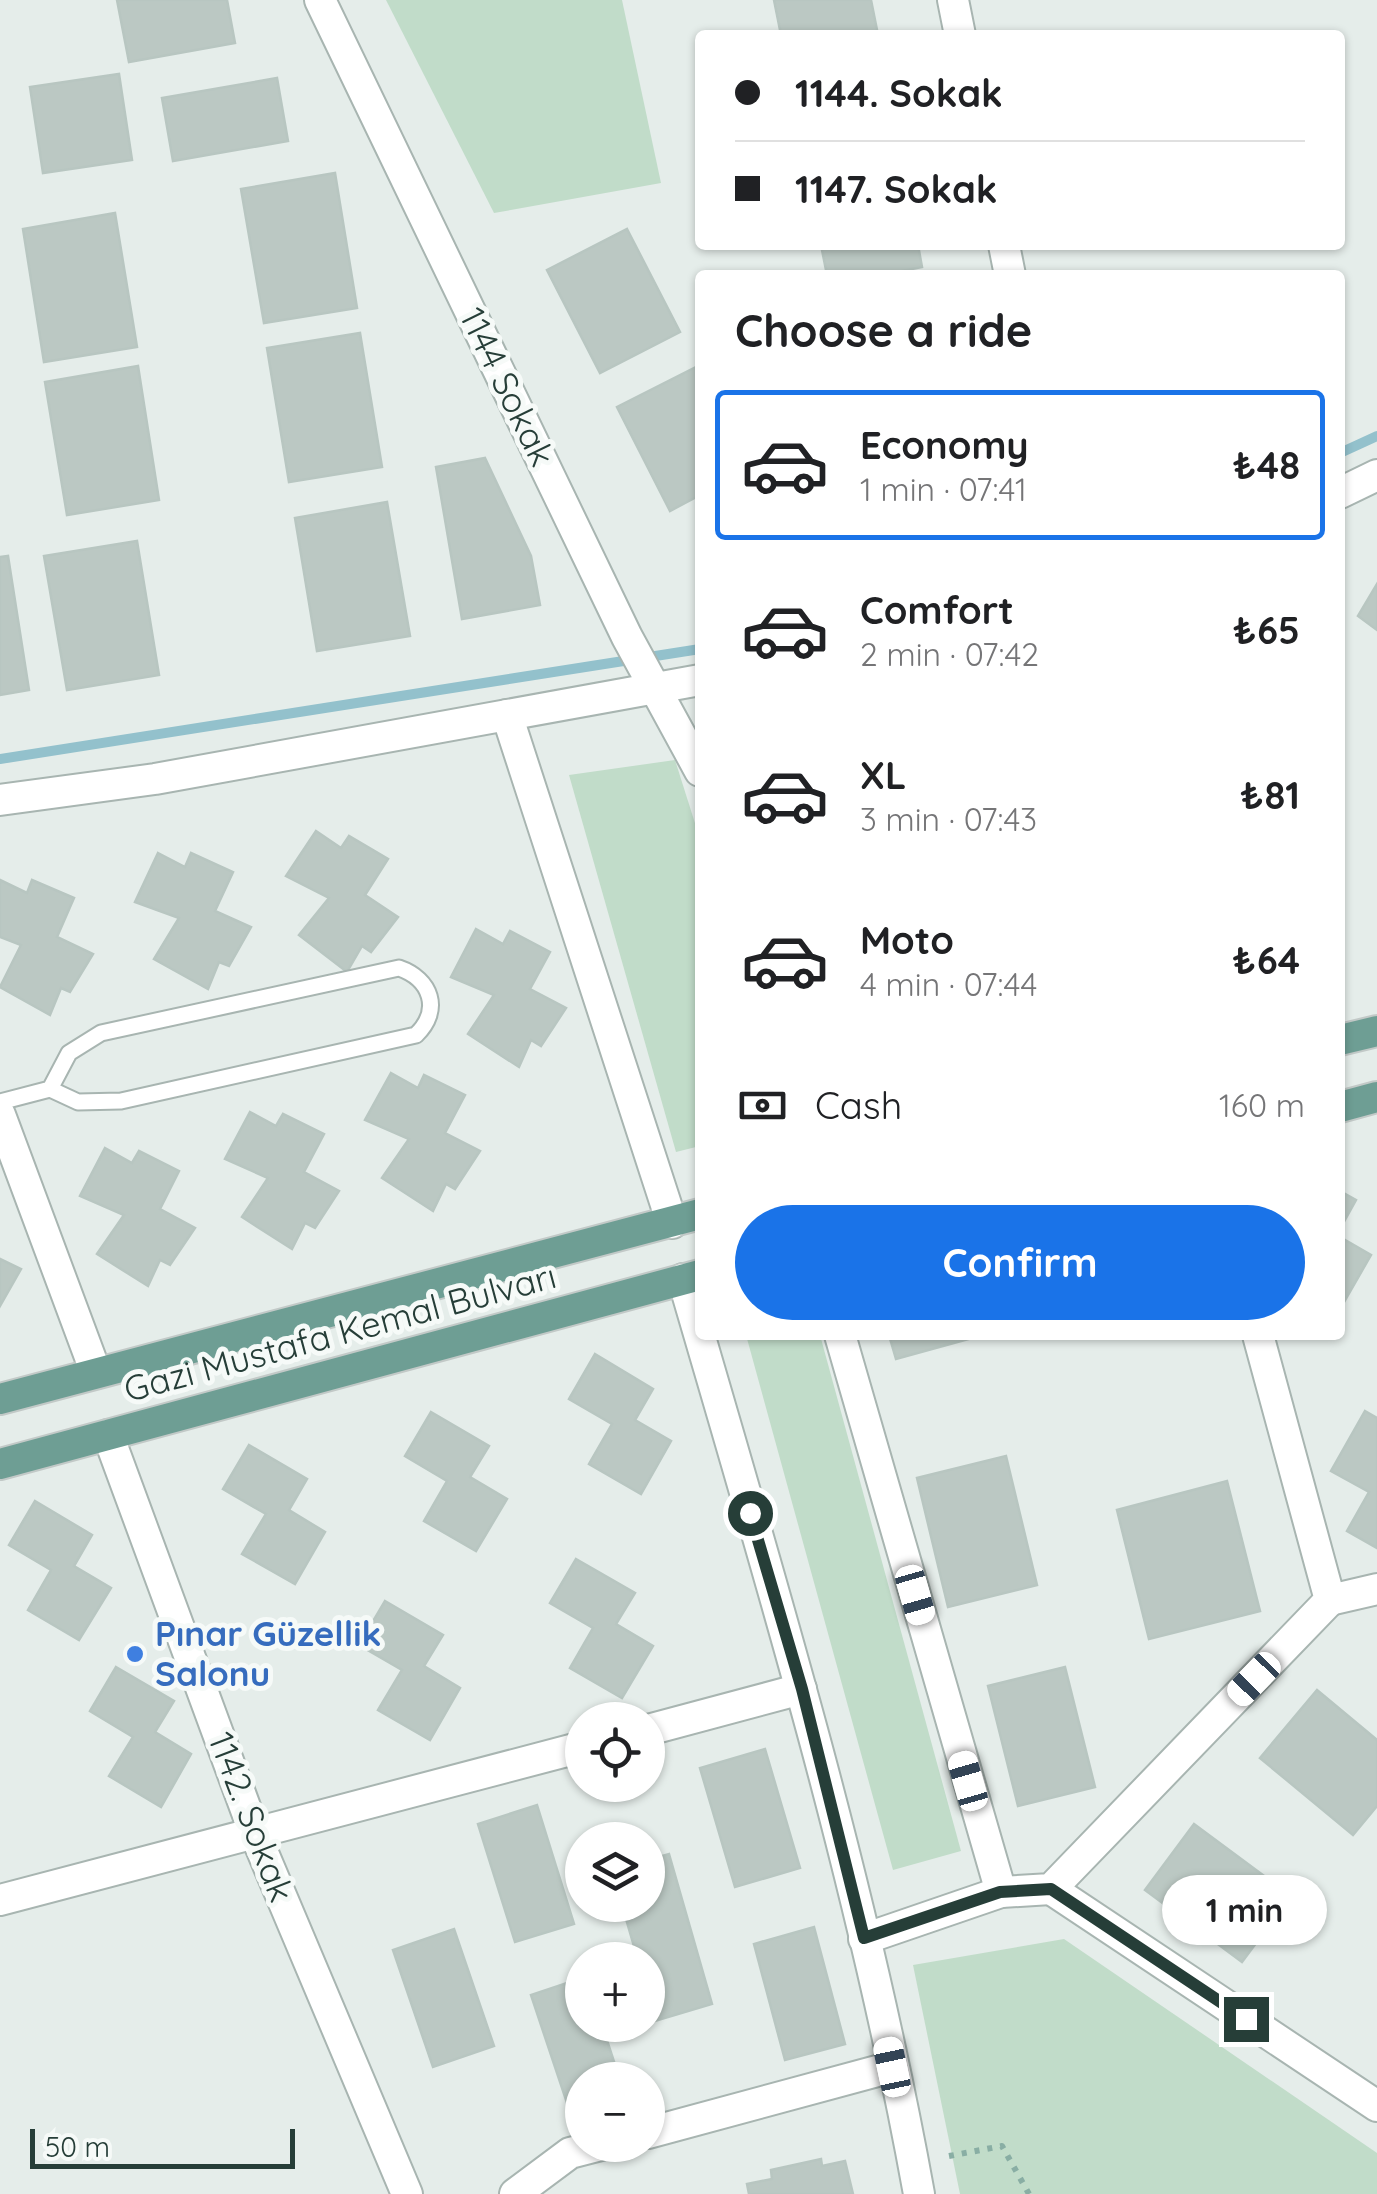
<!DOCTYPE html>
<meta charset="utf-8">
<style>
body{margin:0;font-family:Quicksand,sans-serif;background:#f2f2f2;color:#202124;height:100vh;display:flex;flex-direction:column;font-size:38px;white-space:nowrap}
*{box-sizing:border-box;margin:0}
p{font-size:32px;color:#757577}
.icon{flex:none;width:55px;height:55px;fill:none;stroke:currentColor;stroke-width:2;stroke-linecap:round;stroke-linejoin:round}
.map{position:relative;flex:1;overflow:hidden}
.details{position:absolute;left:695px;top:270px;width:650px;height:1070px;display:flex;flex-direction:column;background:#fff;border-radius:10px;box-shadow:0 2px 8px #0004}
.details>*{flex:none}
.hud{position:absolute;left:695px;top:30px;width:650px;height:220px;border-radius:10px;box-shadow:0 2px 8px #0004;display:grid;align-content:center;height:220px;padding:0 40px;background:#fff}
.tools{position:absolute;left:565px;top:1702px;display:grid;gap:20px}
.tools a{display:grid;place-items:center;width:100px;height:100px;border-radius:50%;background:#fff;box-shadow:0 2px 8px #0004;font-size:50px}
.scale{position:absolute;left:30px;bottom:25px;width:265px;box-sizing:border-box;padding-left:10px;border:5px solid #263e38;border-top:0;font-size:28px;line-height:35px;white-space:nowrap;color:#263e38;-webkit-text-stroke:8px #f6faf8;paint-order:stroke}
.end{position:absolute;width:45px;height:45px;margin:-22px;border:12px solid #263e38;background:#fff;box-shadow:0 0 0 5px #fff}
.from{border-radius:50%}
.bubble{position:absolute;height:70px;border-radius:35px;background:#fff;box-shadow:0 2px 8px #0004;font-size:32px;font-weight:800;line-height:70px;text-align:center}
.car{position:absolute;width:30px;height:60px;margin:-30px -15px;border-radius:12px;box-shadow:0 0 8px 2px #0007;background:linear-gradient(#fff 24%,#345 0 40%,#fff 0 76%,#345 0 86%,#fff 0)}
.hud b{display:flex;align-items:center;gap:35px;height:95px;font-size:38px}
.hud b+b{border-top:2px solid #e0e0e0}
.hud i{width:25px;height:25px;background:#202124}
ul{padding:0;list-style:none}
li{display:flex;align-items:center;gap:30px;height:150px;margin:0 20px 15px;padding:0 20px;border:5px solid transparent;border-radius:10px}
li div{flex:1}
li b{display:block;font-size:38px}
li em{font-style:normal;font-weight:800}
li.selected{border-color:#1a73e8}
li>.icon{width:90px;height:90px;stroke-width:1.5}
h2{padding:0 40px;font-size:45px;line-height:120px}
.pay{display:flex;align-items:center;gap:25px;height:110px;padding:0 40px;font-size:38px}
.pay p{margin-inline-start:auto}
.button{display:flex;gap:20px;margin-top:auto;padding:20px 40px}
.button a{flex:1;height:115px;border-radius:60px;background:#1a73e8;color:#fff;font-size:40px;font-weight:800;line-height:115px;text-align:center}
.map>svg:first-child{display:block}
</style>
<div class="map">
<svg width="1377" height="2194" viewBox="0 0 1377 2194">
<rect width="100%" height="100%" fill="#e5edea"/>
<!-- green -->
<g fill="#c1dcc9">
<path d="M386 0H622L661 183 494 213Z"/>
<path d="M675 760 700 839V1146L676 1152 569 775Z"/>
<path d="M746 1335H820L961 1851 893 1870Z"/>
<path d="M1064 1939 1377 2153V2194H960L913 1965Z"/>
</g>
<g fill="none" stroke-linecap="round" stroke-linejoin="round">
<!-- stream -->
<g stroke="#93c1cc" stroke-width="10">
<path d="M1340 453 1377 436"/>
<path d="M0 759 700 649"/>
</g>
</g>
<!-- building -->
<g fill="#bbc8c3" stroke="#b8c6c1" stroke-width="2.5">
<path d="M117 0H227L235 43 129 62Z"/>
<path d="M774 0H871L878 35H781Z"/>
<path d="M119 74 132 160 43 173 30 87Z"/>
<path d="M277 78 288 141 173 161 162 98Z"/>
<path d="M335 173 357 308 264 323 241 189Z"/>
<path d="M115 213 137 347 44 362 23 229Z"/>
<path d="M627 229 680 332 600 373 547 270Z"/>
<path d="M821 245H918L922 267 882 275H827Z"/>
<path d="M360 333 382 467 289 482 267 348Z"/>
<path d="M138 366 159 500 67 515 45 382Z"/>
<path d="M698 366 700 495 670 511 617 407Z"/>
<path d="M485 458 531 556 540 605 462 619 436 467Z"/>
<path d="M387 502 410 636 317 651 295 518Z"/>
<path d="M137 541 159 675 67 690 44 556Z"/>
<path d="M8 556 29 690 0 695V557Z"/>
<path d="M1377 584V630L1358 616Z"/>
<path d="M316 831 341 848 349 836 388 859 365 895 398 917 371 952 362 946 347 972 299 935 329 898 286 876Z"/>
<path d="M158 853 185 867 191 853 233 872 215 911 251 927 229 966 219 962 208 989 154 959 179 918 135 902Z"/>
<path d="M0 880 27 893 32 880 74 898 57 937 93 954 70 992 61 988 50 1015 0 987 21 945 0 937Z"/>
<path d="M476 929 503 944 510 931 550 952 530 989 566 1008 541 1046 531 1040 519 1067 468 1034 494 995 451 977Z"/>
<path d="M391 1073 418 1088 424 1075 465 1095 445 1133 480 1151 455 1189 446 1184 433 1211 382 1178 409 1139 365 1120Z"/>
<path d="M250 1112 276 1126 283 1114 324 1134 304 1172 339 1191 315 1228 305 1223 292 1249 242 1217 268 1178 225 1159Z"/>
<path d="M105 1148 132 1163 139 1151 179 1171 160 1209 195 1228 170 1265 160 1260 148 1286 97 1254 124 1215 80 1196Z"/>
<path d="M1340 1191 1356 1200 1340 1229Z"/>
<path d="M1340 1237 1371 1255 1340 1309Z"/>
<path d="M0 1259 21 1269 0 1306Z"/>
<path d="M889 1335H983L896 1359Z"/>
<path d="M595 1354 653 1389 635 1420 671 1441 641 1494 589 1464 612 1424 569 1399Z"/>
<path d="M1365 1411 1377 1418V1548L1347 1531 1369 1492 1331 1471Z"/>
<path d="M431 1412 489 1446 470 1477 507 1499 476 1551 424 1521 447 1481 405 1456Z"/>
<path d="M249 1445 307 1479 289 1510 325 1532 295 1584 242 1554 266 1514 223 1489Z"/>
<path d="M1006 1456 1037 1585 948 1607 917 1478Z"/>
<path d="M1227 1481 1260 1611 1149 1639 1117 1510Z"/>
<path d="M35 1501 92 1535 74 1566 111 1588 79 1640 28 1610 51 1570 9 1545Z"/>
<path d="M576 1559 635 1593 616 1624 653 1646 622 1698 570 1668 593 1628 550 1603Z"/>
<path d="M385 1601 443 1635 424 1666 460 1688 430 1740 378 1710 402 1670 359 1645Z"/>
<path d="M116 1667 174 1701 155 1732 191 1754 161 1807 109 1776 133 1737 90 1711Z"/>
<path d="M1065 1667 1095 1787 1018 1806 988 1686Z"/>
<path d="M1317 1690 1377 1740V1806L1353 1835 1260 1758Z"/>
<path d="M765 1749 800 1868 735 1887 700 1768Z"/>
<path d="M537 1805 574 1924 515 1942 478 1824Z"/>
<path d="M1194 1824 1291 1896 1242 1962 1145 1890Z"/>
<path d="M669 1854 712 2004 655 2021 648 1993V1960H638L622 1905H648V1860Z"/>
<path d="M814 1927 845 2044 785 2060 754 1944Z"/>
<path d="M454 1929 494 2046 433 2067 393 1950Z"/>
<path d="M582 1978V2025H602L620 2080H582V2111L571 2115 531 1995Z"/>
<path d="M821 2159 822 2166 845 2161 853 2194H749L747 2184 772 2179 771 2170Z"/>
</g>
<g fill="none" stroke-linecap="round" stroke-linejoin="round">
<!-- service casing -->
<g stroke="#a8b5b1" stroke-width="19">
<path id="service" d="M0 1102 50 1089 78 1102 121 1101 416 1035C442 1010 431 979 399 968L101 1033 69 1053 50 1089"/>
</g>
<!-- minor casing -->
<g stroke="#a8b5b1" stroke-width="34">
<g id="minor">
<path d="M320 0 627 637 700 771"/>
<path d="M953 0 960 35"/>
<path d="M1004 245 1010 275"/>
<path d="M1340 493 1377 475"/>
<path d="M507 715 672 1223"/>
<path d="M0 800 155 779 700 680"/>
<path d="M0 1115 96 1373"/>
<path d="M683 1279C771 1581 863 1884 919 2194"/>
<path d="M840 1335 1001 1892"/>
<path d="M108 1435 255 1834 407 2194"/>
<path d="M1330 1600 1377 1589"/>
<path d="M648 1730 801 1689"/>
<path d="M1051 1889 1377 2106"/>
<path d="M0 1900 582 1747"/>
<path d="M864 1939 1001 1892 1051 1889 1330 1600 1258 1335"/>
<path d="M648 2133 892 2067"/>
<path d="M515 2194 570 2153 601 2145"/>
</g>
</g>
<!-- primary casing -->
<g stroke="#c2c9c7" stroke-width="34">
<g id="primary">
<path d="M1340 1040 1377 1031"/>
<path d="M1340 1107 1377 1097"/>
<path d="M0 1399 700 1214"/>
<path d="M0 1464 700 1275"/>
</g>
</g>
<!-- path -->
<path stroke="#89aea4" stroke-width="6" stroke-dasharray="5 8" stroke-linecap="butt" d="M949 2156 1002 2146 1029 2194"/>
<!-- service -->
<use href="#service" stroke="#fff" stroke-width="15"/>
<!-- minor -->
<use href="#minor" stroke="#fff" stroke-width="30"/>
<!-- primary -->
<use href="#primary" stroke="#6e9e94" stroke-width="30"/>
</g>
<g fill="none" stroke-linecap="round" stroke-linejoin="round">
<!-- route -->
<path stroke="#263e38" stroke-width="12" d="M750 1513 802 1689 864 1938 1000 1892 1051 1889 1246 2019"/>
</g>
<!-- markers -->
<circle fill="#3f7fe0" stroke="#f6faf8" stroke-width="4" cx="135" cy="1654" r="10"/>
<g text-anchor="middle" stroke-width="10" stroke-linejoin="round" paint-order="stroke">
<!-- street labels -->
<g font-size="35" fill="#263e38" stroke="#f6faf8">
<text transform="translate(507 387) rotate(64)" y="12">1144 Sokak</text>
<text transform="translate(340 1333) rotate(-15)" y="12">Gazi Mustafa Kemal Bulvarı</text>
<text transform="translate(251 1817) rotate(69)" y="12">1142. Sokak</text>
</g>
<!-- shop labels -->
<g font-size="35" font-weight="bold" fill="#366cbe" stroke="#f6faf8" text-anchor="start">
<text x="155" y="1646">Pınar Güzellik<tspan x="155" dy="40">Salonu</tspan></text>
</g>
</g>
</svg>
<div class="tools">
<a><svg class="icon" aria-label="locate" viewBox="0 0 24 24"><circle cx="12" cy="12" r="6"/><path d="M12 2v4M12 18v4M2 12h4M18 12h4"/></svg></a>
<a><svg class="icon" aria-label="layers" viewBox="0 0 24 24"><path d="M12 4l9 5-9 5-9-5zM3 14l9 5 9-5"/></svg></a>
<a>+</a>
<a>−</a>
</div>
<div class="scale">50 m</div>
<i class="end from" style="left:750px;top:1513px"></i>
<i class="end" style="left:1246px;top:2019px"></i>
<div class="bubble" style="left:1162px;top:1875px;width:165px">1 min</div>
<i class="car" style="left:915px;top:1595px;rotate:164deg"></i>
<i class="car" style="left:1254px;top:1679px;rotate:224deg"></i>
<i class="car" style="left:968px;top:1781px;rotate:344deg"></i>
<i class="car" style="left:892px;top:2067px;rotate:348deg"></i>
<div class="hud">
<b><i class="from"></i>1144. Sokak</b>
<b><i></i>1147. Sokak</b>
</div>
<section class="details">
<h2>Choose a ride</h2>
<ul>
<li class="selected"><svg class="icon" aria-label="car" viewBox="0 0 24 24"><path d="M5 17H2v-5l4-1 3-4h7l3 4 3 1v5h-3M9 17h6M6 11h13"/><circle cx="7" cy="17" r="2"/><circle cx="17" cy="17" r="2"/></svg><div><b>Economy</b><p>1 min · 07:41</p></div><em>₺48</em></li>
<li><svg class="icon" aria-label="car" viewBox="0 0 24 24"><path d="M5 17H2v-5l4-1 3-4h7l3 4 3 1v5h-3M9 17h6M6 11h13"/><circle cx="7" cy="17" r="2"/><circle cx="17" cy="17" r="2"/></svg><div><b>Comfort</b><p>2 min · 07:42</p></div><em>₺65</em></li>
<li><svg class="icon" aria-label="car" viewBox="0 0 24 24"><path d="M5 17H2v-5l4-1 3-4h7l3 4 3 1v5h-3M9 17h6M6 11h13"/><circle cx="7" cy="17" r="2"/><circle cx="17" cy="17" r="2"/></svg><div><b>XL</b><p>3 min · 07:43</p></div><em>₺81</em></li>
<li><svg class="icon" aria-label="car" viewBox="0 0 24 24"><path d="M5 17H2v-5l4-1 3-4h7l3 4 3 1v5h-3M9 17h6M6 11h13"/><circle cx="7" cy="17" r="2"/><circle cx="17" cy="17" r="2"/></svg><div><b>Moto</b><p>4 min · 07:44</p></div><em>₺64</em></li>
</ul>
<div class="pay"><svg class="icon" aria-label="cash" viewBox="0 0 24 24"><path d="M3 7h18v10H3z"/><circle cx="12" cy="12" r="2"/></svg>Cash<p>160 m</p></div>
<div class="button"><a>Confirm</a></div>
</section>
</div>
